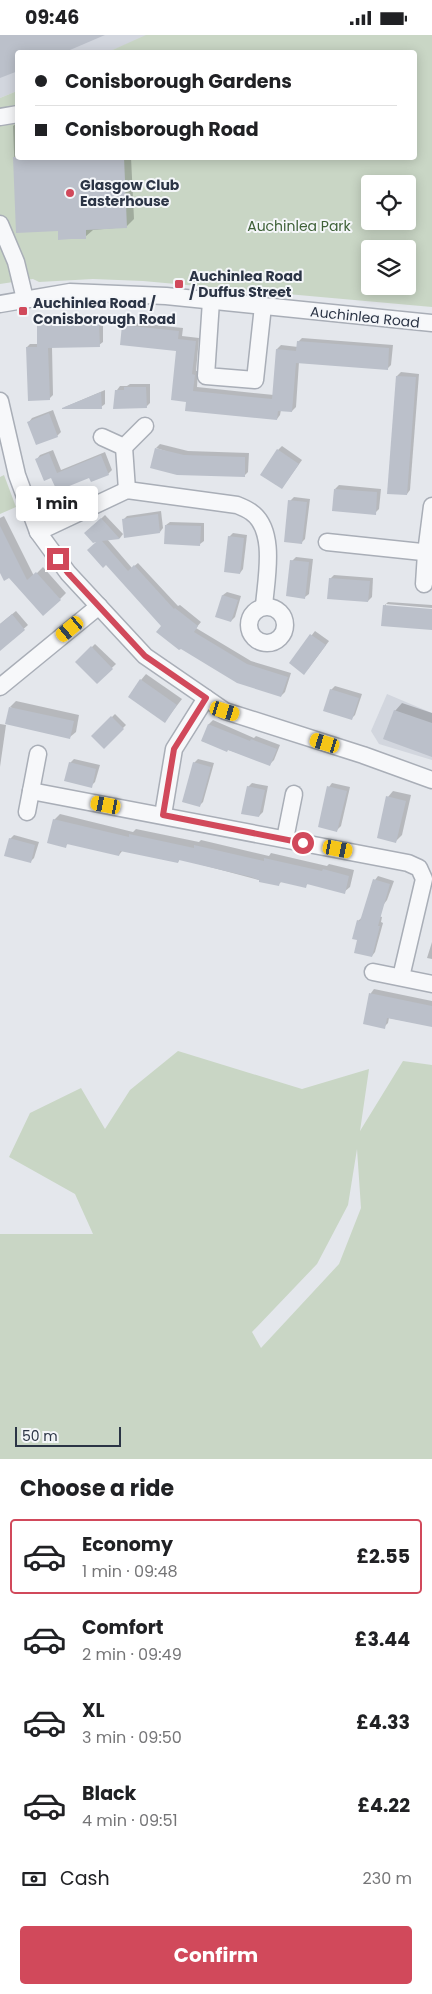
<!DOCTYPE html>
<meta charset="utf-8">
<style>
body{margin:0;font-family:Poppins,sans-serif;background:#f2f2f2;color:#202124;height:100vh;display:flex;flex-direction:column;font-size:19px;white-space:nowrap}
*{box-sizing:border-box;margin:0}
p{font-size:16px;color:#757577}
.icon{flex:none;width:28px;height:28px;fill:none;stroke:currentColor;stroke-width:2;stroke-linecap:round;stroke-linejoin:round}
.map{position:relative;height:1424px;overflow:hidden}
.side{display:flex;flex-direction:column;background:#fff;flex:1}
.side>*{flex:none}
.guide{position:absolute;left:15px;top:15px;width:402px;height:110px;border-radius:5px;box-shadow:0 2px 12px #0003;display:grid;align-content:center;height:110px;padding:0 20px;background:#fff}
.buttons{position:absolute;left:361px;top:140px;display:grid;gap:10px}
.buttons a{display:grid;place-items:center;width:55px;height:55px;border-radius:5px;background:#fff;box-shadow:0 2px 12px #0003;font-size:25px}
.scale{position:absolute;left:15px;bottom:12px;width:106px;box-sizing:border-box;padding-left:5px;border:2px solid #2b3445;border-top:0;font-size:14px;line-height:18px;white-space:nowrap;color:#2b3445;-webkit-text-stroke:4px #f4f6f9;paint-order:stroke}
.end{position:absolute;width:22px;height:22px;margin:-11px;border:6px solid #d1495b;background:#fff;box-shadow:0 0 0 2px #fff}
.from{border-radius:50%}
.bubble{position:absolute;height:35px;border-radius:5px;background:#fff;box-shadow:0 2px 12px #0003;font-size:16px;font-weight:700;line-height:35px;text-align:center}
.car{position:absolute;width:15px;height:30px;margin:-15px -8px;border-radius:6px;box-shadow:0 0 4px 1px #0007;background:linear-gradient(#f5c518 24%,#345 0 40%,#f5c518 0 76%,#345 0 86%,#f5c518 0)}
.guide b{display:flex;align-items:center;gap:18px;height:48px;font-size:19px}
.guide b+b{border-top:1px solid #e0e0e0}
.guide i{width:12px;height:12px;background:#202124}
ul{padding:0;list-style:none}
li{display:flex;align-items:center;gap:15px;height:75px;margin:0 10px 8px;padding:0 10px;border:2px solid transparent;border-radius:5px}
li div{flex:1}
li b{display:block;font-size:19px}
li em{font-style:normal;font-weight:700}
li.selected{border-color:#d1495b}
li>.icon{width:45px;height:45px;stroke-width:1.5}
h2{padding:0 20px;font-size:22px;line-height:60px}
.pay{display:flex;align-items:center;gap:12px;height:55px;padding:0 20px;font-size:19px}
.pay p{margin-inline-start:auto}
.button{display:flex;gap:10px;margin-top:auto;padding:10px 20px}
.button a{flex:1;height:58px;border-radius:5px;background:#d1495b;color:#fff;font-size:20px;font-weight:700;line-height:58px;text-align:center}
.status{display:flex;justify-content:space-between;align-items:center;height:35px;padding:0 25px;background:#fff;direction:ltr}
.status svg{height:14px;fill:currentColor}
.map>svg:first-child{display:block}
</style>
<div class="status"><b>09:46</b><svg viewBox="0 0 49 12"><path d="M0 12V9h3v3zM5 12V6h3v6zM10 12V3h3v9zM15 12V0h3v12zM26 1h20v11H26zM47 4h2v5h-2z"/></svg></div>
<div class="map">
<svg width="432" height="1424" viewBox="0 0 432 1424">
<rect width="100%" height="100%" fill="#e4e7ec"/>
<!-- built -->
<g fill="#d2d6de">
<path d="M0 0H146L147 1 108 17 18 18 17 56 0 63Z"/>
<path d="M387 659 432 678V725L379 709 371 696Z"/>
</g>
<!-- green -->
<g fill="#c9d6c5" fill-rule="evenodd">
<path d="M146 0H432V272L143 246 93 244 39 247 33 244 0 249V63L17 56 18 122H415V18L108 17ZM370 149H408V186H370ZM370 214H408V251H370Z"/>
<path d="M4 440 16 472 0 479V442Z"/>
<path d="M178 1016 302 1054 369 1034 360 1096 403 1026 432 1030V1424H0V1199H93L75 1159 9 1122 30 1078 81 1053 105 1094 130 1055ZM357 1114 361 1173 339 1229 261 1313 252 1297 317 1229 348 1170Z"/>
</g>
<!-- shadow -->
<g fill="#0003">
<path d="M18 87V122H131L134 184 126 192 93 195 85 202 59 195 17 197 13 91Z"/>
<path d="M103 285V307L99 310 52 312 53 360 49 364 27 312 30 309H39L38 291 42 287Z"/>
<path d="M128 287 183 293 182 301 199 303 196 336H198L197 352 274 360 277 314 281 310 298 312V307L302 303 393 310 391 330 387 334 299 327 296 372 292 376 281 375 280 380 277 384 187 366 178 315 124 291Z"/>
<path d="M401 337 419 339 410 455 407 459 397 341Z"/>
<path d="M130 349H150V368L146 372 117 355 120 351H127Z"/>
<path d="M105 355V369L101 372H65Z"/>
<path d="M53 375 61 397 57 401 29 387 32 383Z"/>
<path d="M160 409 188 416 249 418 248 437 244 441 156 413Z"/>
<path d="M282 411 302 425 282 453 278 415Z"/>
<path d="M53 415 61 435 105 417 112 435 108 439 90 442 52 441 37 424 40 420Z"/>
<path d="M339 450 381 454 379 474 375 478 335 454Z"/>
<path d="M294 462 310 464 305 504 301 508 290 466Z"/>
<path d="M161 476 163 493 160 497 123 485 127 481Z"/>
<path d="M105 480 123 499 120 503 107 504 132 533 138 528 178 571 180 570 201 587 196 593 251 626 291 638 285 657 281 661 162 591 99 506 86 498Z"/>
<path d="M4 481 34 541 43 532 66 558 60 564 10 542 0 536V483Z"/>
<path d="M170 487 204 488V506L200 509 166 490Z"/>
<path d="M233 498 247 500 243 534 240 538 229 502Z"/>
<path d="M296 522 313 524 309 559 305 562 292 526Z"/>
<path d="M334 540 373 543 372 562 368 566 330 544Z"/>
<path d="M227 557 241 561 235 582 231 586 217 581 223 560Z"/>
<path d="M388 567 432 570V573L386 569V572L432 575V594L382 590 384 571Z"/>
<path d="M16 576 28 590 0 615V589Z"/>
<path d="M315 596 329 606 308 634 290 628Z"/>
<path d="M95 609 116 629 97 647 77 627Z"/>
<path d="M146 639 182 664 165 686 141 645Z"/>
<path d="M335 651 362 659 355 680 351 684 331 655Z"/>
<path d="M16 666 79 680 76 697 70 702 10 672Z"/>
<path d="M402 668 432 678V720L395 676Z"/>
<path d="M115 679 126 690 104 712 93 701Z"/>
<path d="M213 685 254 703 256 701 280 710 274 725 270 729 202 706 209 689Z"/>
<path d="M0 689 6 690 0 732Z"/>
<path d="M74 724 100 730 95 747 91 751 70 728Z"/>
<path d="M198 724 214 728 203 767 199 771 194 728Z"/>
<path d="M252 748 268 751 263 777 259 781 248 752Z"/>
<path d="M332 748 350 752 341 791 337 795 329 752Z"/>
<path d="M393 756 411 760 402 800 396 806 388 762Z"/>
<path d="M60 779 133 797 136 794 199 807 201 805 269 821 271 818 327 831 329 829 354 835 350 852 344 857 309 848 305 851 282 846 278 850 180 824 178 827 123 815 119 820 69 808 65 811 54 785Z"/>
<path d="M14 800 39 807 34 823 30 827 10 804Z"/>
<path d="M378 841 394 846 387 865 384 869 375 845Z"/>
<path d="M367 878 382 882 381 887 383 888 375 917 372 921 359 904 358 886Z"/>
<path d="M432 907V924L427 923Z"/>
<path d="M374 954 432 966V991L389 983 388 988 384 992 364 988 371 958Z"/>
</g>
<!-- building -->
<g fill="#bbc0ca">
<path d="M0 0H105L63 18H18V36L0 43Z"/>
<path d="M13 122H124L127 193 86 195V204H71L58 205V196L16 198Z"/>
<path d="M99 288 100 312 48 313 50 365 28 366 26 312H37V290Z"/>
<path d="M122 290 179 296 178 304 196 306 192 339 195 340 193 356 272 364 276 314 296 316 297 306 389 313 388 335 296 328 292 377 278 376 277 385 185 376 186 367 171 365 176 316 120 310Z"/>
<path d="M396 341 416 342 407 460 387 459Z"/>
<path d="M124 352H146L147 373 113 374 115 355H124Z"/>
<path d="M101 357 102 374H62V373Z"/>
<path d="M49 378 58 402 36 410 27 387Z"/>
<path d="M155 413 184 420 245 422V442L177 440 150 433Z"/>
<path d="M277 414 299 429 282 454 260 440Z"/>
<path d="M49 418 57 438 101 420 109 440 91 447 89 443 57 456 51 443 44 446 35 424Z"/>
<path d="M334 454 377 457 376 480 332 476Z"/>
<path d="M288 465 307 467 302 509 284 507Z"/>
<path d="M158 479 160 498 124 503 122 484Z"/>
<path d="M101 483 120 504 102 506 128 536 134 530 174 574 175 573 198 591 194 597 247 629 288 642 281 662 237 648 181 614 179 615 156 597 161 591 106 530 103 533 87 515 96 507 93 508 84 498Z"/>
<path d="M165 490 201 491 200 511 164 509Z"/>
<path d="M0 491 27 545 36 537 61 565 43 581 9 543 4 546 0 538Z"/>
<path d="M228 501 244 503 240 539 224 537Z"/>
<path d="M290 525 309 527 305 564 286 561Z"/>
<path d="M329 543 370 546 368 567 327 564Z"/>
<path d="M222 560 238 565 231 587 215 582Z"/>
<path d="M383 570 432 574V595L381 591Z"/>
<path d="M12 579 25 595 0 616V589Z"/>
<path d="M310 599 326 610 304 640 289 628Z"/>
<path d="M91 611 113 634 97 649 75 627Z"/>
<path d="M140 644 177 670 165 688 128 662Z"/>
<path d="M330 654 359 663 352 685 323 676Z"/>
<path d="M9 672 74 686 70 704 5 689Z"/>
<path d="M394 675 432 688V722L383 704Z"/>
<path d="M111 681 124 694 104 714 91 701Z"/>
<path d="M208 689 250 706 251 704 277 714 270 731 228 715 227 717 201 706Z"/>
<path d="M69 727 96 734 92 753 64 746Z"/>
<path d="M193 727 211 732 200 772 182 767Z"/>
<path d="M247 751 265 755 259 782 241 779Z"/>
<path d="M327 751 347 756 337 797 318 792Z"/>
<path d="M386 761 406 766 396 808 377 803Z"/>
<path d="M53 784 129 802V799L194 813V810L264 826V823L322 836 323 834 349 841 345 859 307 849 306 853 280 847 279 851 259 847V845L251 842 179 825 178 828 120 816 119 821 67 809 66 813 47 808Z"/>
<path d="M9 803 35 810 31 828 4 821Z"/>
<path d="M373 844 390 849 378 891H380L372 922 354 918 357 905 352 904 357 885 360 886Z"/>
<path d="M369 958 432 971V992L387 983 385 994 363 989Z"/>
</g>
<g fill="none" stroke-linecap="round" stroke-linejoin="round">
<!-- minor casing -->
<g stroke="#a9aeb7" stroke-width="19">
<g id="minor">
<path d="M0 82 18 79"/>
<path d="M0 189 16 227 25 264"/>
<path d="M211 266 206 341 255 345 263 271"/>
<path d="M0 269 70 257 166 261 432 288"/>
<path d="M0 366 17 440 38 497 68 538 145 621 225 676 363 720 432 745"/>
<path d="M102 402 124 412 145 391"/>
<path d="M124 412 127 455"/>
<path d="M38 497 127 455 237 470C242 472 247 474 251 477 277 495 266 544 264 571"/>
<path d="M327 507 432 518"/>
<path d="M424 549 426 518 432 471"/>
<circle cx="267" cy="590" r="18"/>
<path d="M0 652 99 571"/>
<path d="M31 756 408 828 419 833 424 844 401 942"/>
<path d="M27 777 38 719"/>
<path d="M163 780 174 714 206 663"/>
<path d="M285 804 294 759"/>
<path d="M373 937 432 949"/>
</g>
</g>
<!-- minor -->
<use href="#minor" stroke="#f7f8fa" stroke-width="16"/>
</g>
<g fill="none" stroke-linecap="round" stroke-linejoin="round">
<!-- route -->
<path stroke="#d1495b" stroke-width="6" d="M58 524 68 538 145 621 206 663 174 714 163 780 303 808"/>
</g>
<!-- markers -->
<g fill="#d1495b" stroke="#f4f6f9" stroke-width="2">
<circle cx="70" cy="158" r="5"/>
<rect x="174" y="244" width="10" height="10" rx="2.5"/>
<rect x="18" y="271" width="10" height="10" rx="2.5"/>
</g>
<g text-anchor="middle" stroke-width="4" stroke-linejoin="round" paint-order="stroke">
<!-- poi labels -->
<g font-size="14" font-weight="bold" fill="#2b3445" stroke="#f4f6f9" text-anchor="start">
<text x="80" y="155">Glasgow Club<tspan x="80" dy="16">Easterhouse</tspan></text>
<text x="189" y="246">Auchinlea Road<tspan x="189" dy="16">/ Duffus Street</tspan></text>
<text x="33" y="273">Auchinlea Road /<tspan x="33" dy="16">Conisborough Road</tspan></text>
</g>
<!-- park labels -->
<g font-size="14" fill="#3f6138" stroke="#f4f6f9">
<text x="299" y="196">Auchinlea Park</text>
</g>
<!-- street labels -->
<g font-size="14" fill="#2b3445" stroke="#f4f6f9">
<text transform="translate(365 282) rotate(6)" y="5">Auchinlea Road</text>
</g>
</g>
</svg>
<div class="buttons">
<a><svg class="icon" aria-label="locate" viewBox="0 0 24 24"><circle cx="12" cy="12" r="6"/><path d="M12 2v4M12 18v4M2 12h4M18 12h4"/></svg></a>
<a><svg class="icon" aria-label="layers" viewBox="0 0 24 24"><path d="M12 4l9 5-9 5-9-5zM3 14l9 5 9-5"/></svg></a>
</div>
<div class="scale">50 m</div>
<i class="end from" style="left:303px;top:808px"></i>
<i class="end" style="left:58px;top:524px"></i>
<div class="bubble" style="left:16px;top:451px;width:82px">1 min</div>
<i class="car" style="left:70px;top:594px;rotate:230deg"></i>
<i class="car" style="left:225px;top:676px;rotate:107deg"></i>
<i class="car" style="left:325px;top:708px;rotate:287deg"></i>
<i class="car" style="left:106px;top:770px;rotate:281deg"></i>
<i class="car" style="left:338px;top:814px;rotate:101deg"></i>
<div class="guide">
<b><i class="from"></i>Conisborough Gardens</b>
<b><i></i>Conisborough Road</b>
</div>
</div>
<section class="side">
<h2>Choose a ride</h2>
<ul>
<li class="selected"><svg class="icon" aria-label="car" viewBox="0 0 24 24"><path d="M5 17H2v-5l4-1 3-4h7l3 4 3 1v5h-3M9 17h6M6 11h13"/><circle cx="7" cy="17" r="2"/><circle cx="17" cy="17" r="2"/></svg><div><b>Economy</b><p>1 min · 09:48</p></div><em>£2.55</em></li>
<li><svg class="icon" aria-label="car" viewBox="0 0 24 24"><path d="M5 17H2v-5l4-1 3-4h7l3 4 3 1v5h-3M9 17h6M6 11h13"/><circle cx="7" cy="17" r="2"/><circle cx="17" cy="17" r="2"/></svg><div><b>Comfort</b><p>2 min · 09:49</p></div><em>£3.44</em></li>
<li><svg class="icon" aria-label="car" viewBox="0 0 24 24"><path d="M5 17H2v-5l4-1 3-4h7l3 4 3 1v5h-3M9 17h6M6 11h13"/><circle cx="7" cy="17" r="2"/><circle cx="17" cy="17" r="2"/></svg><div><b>XL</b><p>3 min · 09:50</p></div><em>£4.33</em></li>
<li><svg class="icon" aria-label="car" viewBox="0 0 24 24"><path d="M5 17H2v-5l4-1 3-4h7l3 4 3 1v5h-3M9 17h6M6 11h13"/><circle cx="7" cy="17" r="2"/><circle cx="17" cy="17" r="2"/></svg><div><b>Black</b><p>4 min · 09:51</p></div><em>£4.22</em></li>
</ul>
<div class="pay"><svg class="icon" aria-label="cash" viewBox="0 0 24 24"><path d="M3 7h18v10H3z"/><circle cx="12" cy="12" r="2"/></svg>Cash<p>230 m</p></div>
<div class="button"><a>Confirm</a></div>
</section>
